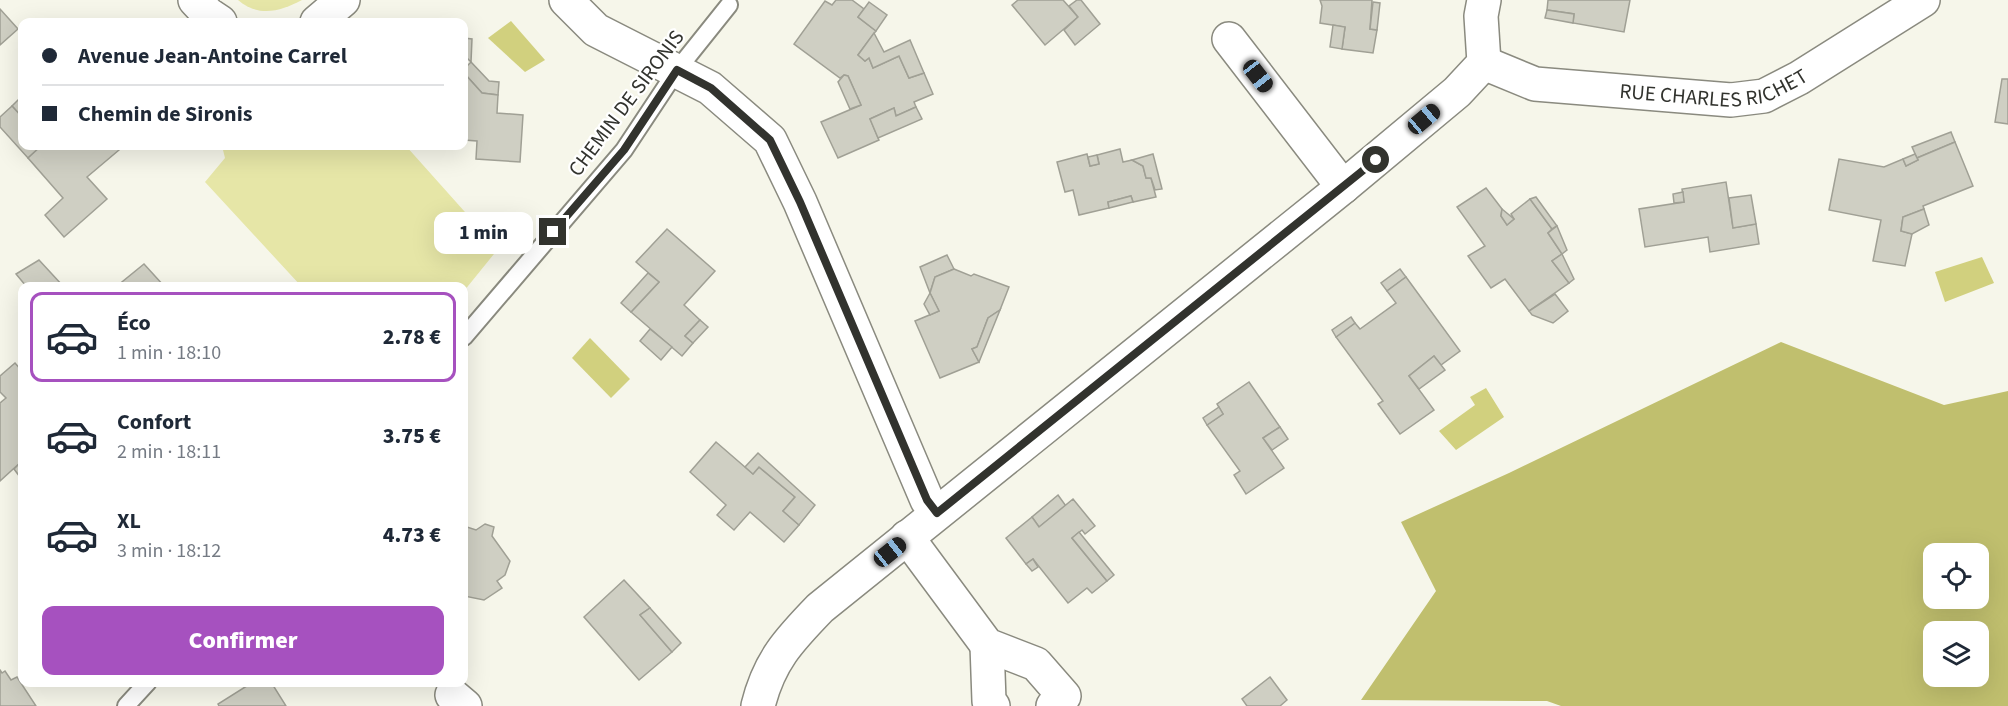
<!DOCTYPE html>
<html lang="fr">
<meta charset="utf-8">
<style>
body{margin:0;font-family:"Source Sans 3",sans-serif;background:#f6f6f7;color:#1f2937;height:100vh;display:flex;flex-direction:column;font-size:22px;white-space:nowrap}
*{box-sizing:border-box;margin:0}
p{font-size:20px;color:#747a83}
.icon{flex:none;width:33px;height:33px;fill:none;stroke:currentColor;stroke-width:2;stroke-linecap:round;stroke-linejoin:round}
.map{position:relative;flex:1;overflow:hidden}
.drawer{position:absolute;left:18px;top:282px;width:450px;height:405px;display:flex;flex-direction:column;background:#fff;border-radius:12px;box-shadow:0 6px 24px #0002}
.drawer>*{flex:none}
.top-card{position:absolute;left:18px;top:18px;width:450px;height:132px;border-radius:12px;box-shadow:0 6px 24px #0002;display:grid;align-content:center;height:132px;padding:0 24px;background:#fff}
.buttons{position:absolute;left:1923px;top:543px;display:grid;gap:12px}
.buttons a{display:grid;place-items:center;width:66px;height:66px;border-radius:12px;background:#fff;box-shadow:0 6px 24px #0002;font-size:30px}
.end{position:absolute;width:27px;height:27px;margin:-14px;border:8px solid #32332e;background:#fff;box-shadow:0 0 0 3px #fff}
.from{border-radius:50%}
.bubble{position:absolute;height:42px;border-radius:12px;background:#fff;box-shadow:0 6px 24px #0002;font-size:20px;font-weight:800;line-height:42px;text-align:center}
.car{position:absolute;width:18px;height:36px;margin:-18px -9px;border-radius:8px;box-shadow:0 0 4px 2px #0007;background:linear-gradient(#222 24%,#8ab4d8 0 40%,#222 0 76%,#8ab4d8 0 86%,#222 0)}
.top-card b{display:flex;align-items:center;gap:21px;height:57px;font-size:22px}
.top-card b+b{border-top:2px solid #e0e1e3}
.top-card i{width:15px;height:15px;background:#1f2937}
ul{padding:10px 0 0;list-style:none}
li{display:flex;align-items:center;gap:18px;height:90px;margin:0 12px 9px;padding:0 12px;border:3px solid transparent;border-radius:12px}
li div{flex:1}
li b{display:block;font-size:22px}
li em{font-style:normal;font-weight:800}
li.current{border-color:#a651bf}
li>.icon{width:54px;height:54px;stroke-width:1.5}
.action{display:flex;gap:12px;margin-top:auto;padding:12px 24px}
.action a{flex:1;height:69px;border-radius:12px;background:#a651bf;color:#fff;font-size:24px;font-weight:800;line-height:69px;text-align:center}
.map>svg:first-child{display:block}
</style>
<div class="map">
<svg width="2008" height="706" viewBox="0 0 2008 706">
<rect width="100%" height="100%" fill="#f6f6ea"/>
<!-- green -->
<g fill="#e6e6a7">
<path d="M238 0H302C281 11 259 18 238 0Z"/>
<path d="M222 146H406L498 249 464 291V286H301L205 182 225 158Z"/>
</g>
<!-- forest -->
<path fill="#c0bf6e" fill-rule="evenodd" d="M1781 342 1944 405 2008 391V706H1561L1547 701 1361 700 1436 591 1401 522 1509 473ZM1934 554H1978V598H1934ZM1934 632H1978V676H1934Z"/>
<!-- water -->
<g fill="#d1d07e">
<path d="M511 21 545 60 525 72 488 38Z"/>
<path d="M1982 257 1994 283 1945 302 1935 272Z"/>
<path d="M590 338 630 379 611 398 572 358Z"/>
<path d="M1486 388 1504 417 1456 450 1439 431 1475 405 1470 397Z"/>
</g>
<!-- building -->
<g fill="#cfcfc3" stroke="#a0a095" stroke-width="1.5">
<path d="M836 0H852L864 9 858 17 876 31 858 55 865 61 869 58 873 68 899 56 909 78 924 73 933 94 914 102 916 107 896 116 894 108 870 119 879 140 838 158 821 122 861 105 848 76 844 75 840 78 794 44 825 1 832 5Z"/>
<path d="M1018 0H1063L1078 17 1045 45 1012 5Z"/>
<path d="M1077 0H1081L1100 24 1075 45 1064 30 1078 17 1069 6Z"/>
<path d="M1320 0H1372L1370 29 1377 30 1373 53 1342 49 1345 27 1320 23 1322 6Z"/>
<path d="M1548 0H1630L1624 32 1573 23 1574 14 1547 10Z"/>
<path d="M869 2 887 15 876 31 858 17Z"/>
<path d="M1373 2 1380 3 1377 30 1370 29Z"/>
<path d="M0 9 18 29 0 45Z"/>
<path d="M1547 10 1574 14 1573 23 1545 18Z"/>
<path d="M1333 25 1345 27 1342 49 1330 47Z"/>
<path d="M874 33 884 52 910 40 924 73 909 78 899 56 873 68 869 58 865 61 858 55Z"/>
<path d="M464 38 472 39 471 62 464 55Z"/>
<path d="M471 62 489 81 499 82 498 95 482 93 464 73V69Z"/>
<path d="M464 73 482 93 498 95 497 113 523 115 520 162 476 159 477 141 464 140Z"/>
<path d="M844 75 848 76 861 105 850 109 838 82Z"/>
<path d="M2002 79H2008V124L1995 122Z"/>
<path d="M22 96V117L12 106Z"/>
<path d="M12 106 22 117V146H41L28 158 0 127V117Z"/>
<path d="M916 107 922 119 878 138 870 119 894 108 896 116Z"/>
<path d="M1951 132 1955 142 1917 158 1912 147Z"/>
<path d="M1955 142 1973 186 1923 206 1924 209 1903 217 1901 231 1912 234 1905 266 1873 261 1881 220 1829 210 1839 159 1884 167 1903 159 1906 166 1918 160 1917 158Z"/>
<path d="M41 146H115L119 150 87 177 107 199 64 237 45 215 63 198 28 158Z"/>
<path d="M1120 149 1123 162 1132 160 1143 166 1146 178H1151L1156 197 1133 202 1131 196 1108 202 1109 208 1079 215 1073 190 1065 192 1057 162 1087 154 1090 166 1099 164 1097 155Z"/>
<path d="M1153 154 1162 189 1155 190 1151 178H1146L1143 166 1132 160Z"/>
<path d="M1915 154 1918 160 1906 166 1903 159Z"/>
<path d="M1097 155 1099 164 1090 166 1088 157Z"/>
<path d="M1726 182 1733 228 1756 224 1759 244 1710 252 1708 237 1645 247 1639 209 1684 202 1682 189Z"/>
<path d="M1486 188 1502 209 1501 216 1507 225 1514 219 1511 214 1530 199 1552 229 1548 233 1562 254 1552 261 1569 283 1529 311 1505 279 1491 288 1468 256 1485 246 1457 207Z"/>
<path d="M1683 192 1684 202 1674 203 1673 194Z"/>
<path d="M1751 195 1756 224 1733 228 1729 198Z"/>
<path d="M1131 196 1133 202 1109 208 1108 202Z"/>
<path d="M1536 197 1557 226 1552 229 1530 199Z"/>
<path d="M1502 209 1514 219 1507 225 1501 216Z"/>
<path d="M1924 209 1929 225 1912 234 1901 231 1903 217Z"/>
<path d="M1557 226 1567 250 1562 254 1548 233Z"/>
<path d="M667 229 715 271 684 305 700 320 685 336 693 343 682 356 631 312 659 282 636 262Z"/>
<path d="M1562 254 1574 279 1569 283 1552 261Z"/>
<path d="M947 255 954 269 935 277 930 293 920 267Z"/>
<path d="M39 260 63 286H26L16 274Z"/>
<path d="M144 264 164 286H117Z"/>
<path d="M954 269 971 276 974 274 1009 287 1000 310 988 318 977 347 972 349 979 362 940 378 915 321 939 311 930 293 935 277Z"/>
<path d="M1400 269 1406 277 1387 291 1381 283Z"/>
<path d="M648 273 659 282 631 312 621 303Z"/>
<path d="M1406 277 1460 351 1441 365 1434 356 1409 376 1434 410 1400 434 1378 404 1383 401 1336 337 1355 323 1360 329 1396 303 1387 291Z"/>
<path d="M930 293 939 311 930 315 924 304Z"/>
<path d="M1555 294 1568 311 1553 323 1532 315 1529 311Z"/>
<path d="M1000 310 979 362 972 349 977 347 988 318Z"/>
<path d="M1351 317 1355 323 1336 337 1332 330Z"/>
<path d="M700 320 708 327 693 343 685 336Z"/>
<path d="M650 329 672 347 661 360 640 341Z"/>
<path d="M1434 356 1445 370 1419 389 1409 376Z"/>
<path d="M15 363 22 371V461L0 481V403L6 398 0 392V376Z"/>
<path d="M1249 382 1280 427 1263 438 1284 468 1246 494 1234 475 1240 471 1207 425 1223 414 1217 404Z"/>
<path d="M1219 407 1223 414 1207 425 1203 418Z"/>
<path d="M1280 427 1288 439 1272 450 1263 438Z"/>
<path d="M716 442 753 474 759 467 795 497 783 511 799 525 784 542 750 512 734 530 717 515 726 505 690 472Z"/>
<path d="M758 453 815 505 799 525 783 511 795 497 759 467 753 474 745 467Z"/>
<path d="M22 461V475L20 477 14 469Z"/>
<path d="M1058 495 1066 506 1039 527 1032 517Z"/>
<path d="M1073 499 1095 526 1085 534 1082 530 1072 538 1107 581 1092 593 1087 588 1068 603 1033 559 1026 564 1006 538 1032 517 1039 527Z"/>
<path d="M485 524 494 527 492 536 510 561 505 575 497 581 502 588 484 600 464 596V526L476 530Z"/>
<path d="M1079 532 1114 575 1107 581 1072 538Z"/>
<path d="M1033 559 1038 567 1032 571 1026 564Z"/>
<path d="M624 580 650 608 640 615 672 652 639 680 584 617Z"/>
<path d="M650 608 681 643 672 652 640 615Z"/>
<path d="M0 670 2 673 5 671 11 680 17 677 36 706H0Z"/>
<path d="M1270 677 1287 700 1280 706H1247L1242 699Z"/>
<path d="M253 682H271L286 706H219L218 704Z"/>
</g>
<g fill="none" stroke-linecap="round" stroke-linejoin="round">
<!-- service casing -->
<g stroke="#8a8a7f" stroke-width="20">
<g id="service">
<path d="M464 337 624 150 677 70 729 5"/>
<path d="M126 706 148 682"/>
</g>
</g>
<!-- minor casing -->
<g stroke="#8a8a7f" stroke-width="36">
<g id="minor">
<path d="M195 0 208 14 220 22"/>
<path d="M566 0 596 30 710 88 770 140 800 202 927 500 937 513"/>
<path d="M317 22 343 0"/>
<path d="M1229 39 1343 187"/>
<path id="s1" d="M1484 63 1535 84 1731 100 1764 96 1799 78 1923 0"/>
<path d="M907 537 987 645 1036 664 1064 696 1053 706"/>
<path d="M987 645 989 701 993 706"/>
<path d="M452 695 465 706"/>
<path d="M758 706C769 661 789 640 820 608L1343 187 1457 92 1484 63 1481 16 1484 0"/>
</g>
</g>
<!-- service -->
<use href="#service" stroke="#fff" stroke-width="16"/>
<!-- minor -->
<use href="#minor" stroke="#fff" stroke-width="33"/>
</g>
<g fill="none" stroke-linecap="round" stroke-linejoin="round">
<!-- route -->
<path stroke="#32332e" stroke-width="8" d="M553 232 624 150 677 70 711 88 770 140 800 202 927 500 937 513 1376 160"/>
</g>
<g text-anchor="middle" stroke-width="4.5" stroke-linejoin="round" paint-order="stroke">
<!-- street labels -->
<g font-size="21" fill="#32332e" stroke="#fff">
<text dy="7" stroke="none"><textPath href="#s1" startOffset="236">RUE CHARLES RICHET</textPath></text>
<text transform="translate(626 103) rotate(-53)" y="7">CHEMIN DE SIRONIS</text>
</g>
</g>
</svg>
<div class="buttons">
<a><svg class="icon" aria-label="locate" viewBox="0 0 24 24"><circle cx="12" cy="12" r="6"/><path d="M12 2v4M12 18v4M2 12h4M18 12h4"/></svg></a>
<a><svg class="icon" aria-label="layers" viewBox="0 0 24 24"><path d="M12 4l9 5-9 5-9-5zM3 14l9 5 9-5"/></svg></a>
</div>
<i class="end from" style="left:1376px;top:160px"></i>
<i class="end" style="left:553px;top:232px"></i>
<div class="bubble" style="left:434px;top:212px;width:99px">1 min</div>
<i class="car" style="left:1258px;top:76px;rotate:142deg"></i>
<i class="car" style="left:1424px;top:119px;rotate:50deg"></i>
<i class="car" style="left:890px;top:552px;rotate:51deg"></i>
<div class="top-card">
<b><i class="from"></i>Avenue Jean-Antoine Carrel</b>
<b><i></i>Chemin de Sironis</b>
</div>
<section class="drawer">
<ul>
<li class="current"><svg class="icon" aria-label="car" viewBox="0 0 24 24"><path d="M5 17H2v-5l4-1 3-4h7l3 4 3 1v5h-3M9 17h6M6 11h13"/><circle cx="7" cy="17" r="2"/><circle cx="17" cy="17" r="2"/></svg><div><b>Éco</b><p>1 min · 18:10</p></div><em>2.78 €</em></li>
<li><svg class="icon" aria-label="car" viewBox="0 0 24 24"><path d="M5 17H2v-5l4-1 3-4h7l3 4 3 1v5h-3M9 17h6M6 11h13"/><circle cx="7" cy="17" r="2"/><circle cx="17" cy="17" r="2"/></svg><div><b>Confort</b><p>2 min · 18:11</p></div><em>3.75 €</em></li>
<li><svg class="icon" aria-label="car" viewBox="0 0 24 24"><path d="M5 17H2v-5l4-1 3-4h7l3 4 3 1v5h-3M9 17h6M6 11h13"/><circle cx="7" cy="17" r="2"/><circle cx="17" cy="17" r="2"/></svg><div><b>XL</b><p>3 min · 18:12</p></div><em>4.73 €</em></li>
</ul>
<div class="action"><a>Confirmer</a></div>
</section>
</div>
